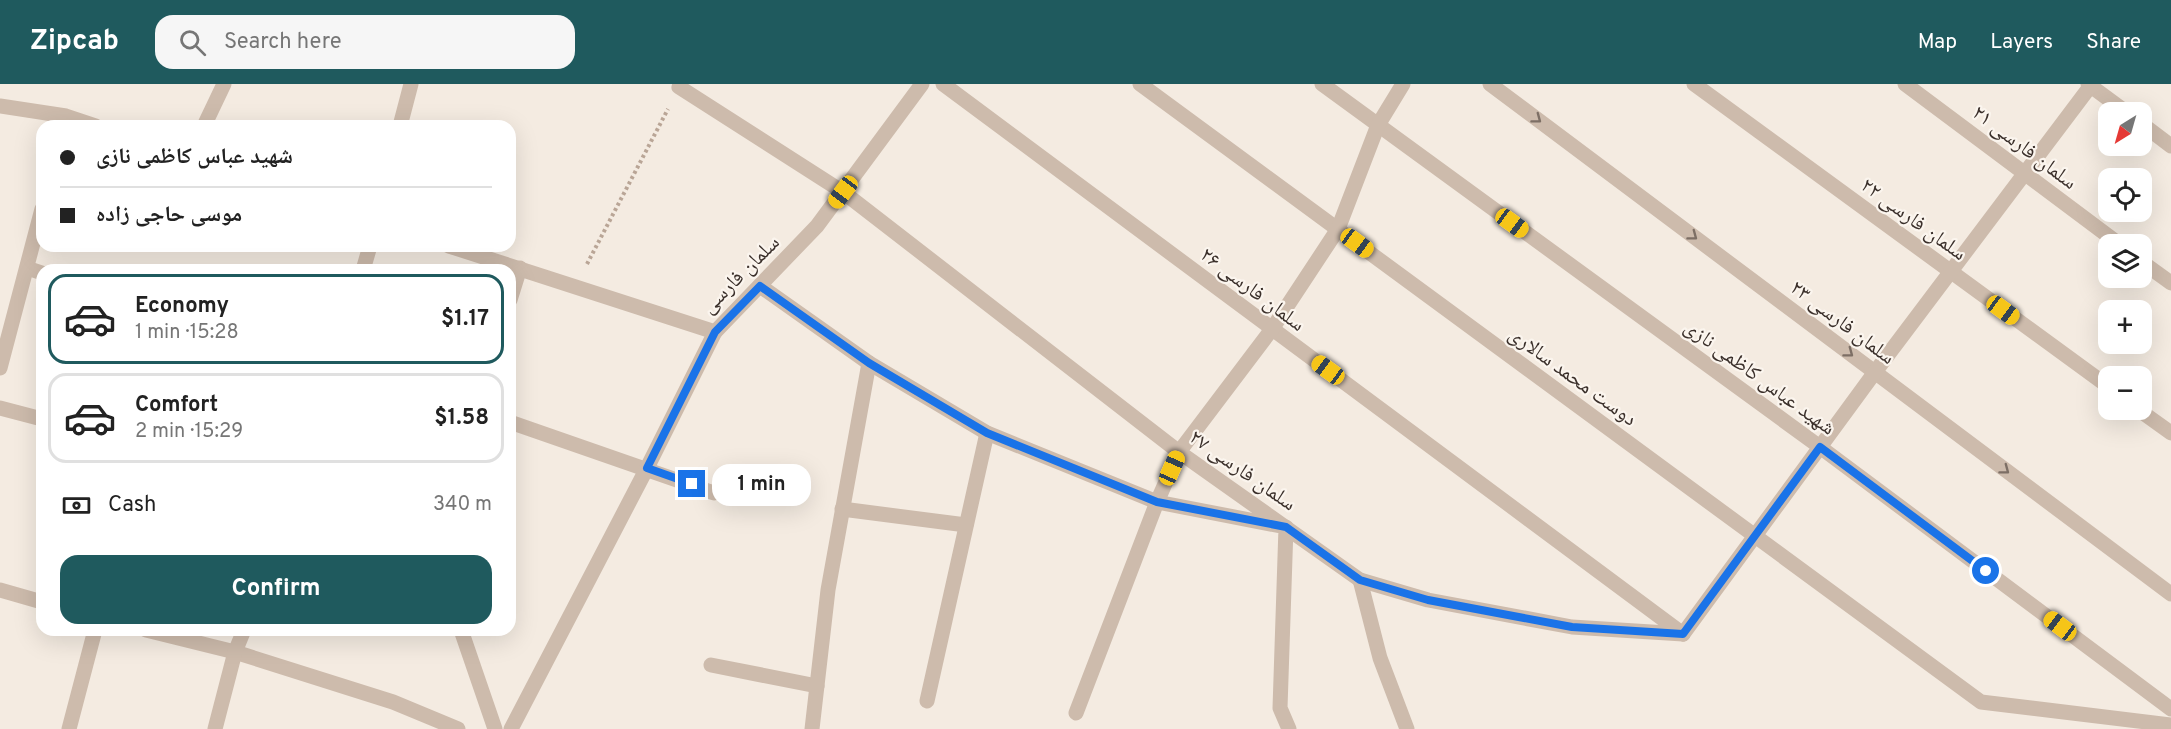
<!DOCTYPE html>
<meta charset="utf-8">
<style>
body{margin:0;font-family:Overpass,"Noto Naskh Arabic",sans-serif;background:#f6f6f6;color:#222;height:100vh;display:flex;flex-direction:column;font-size:22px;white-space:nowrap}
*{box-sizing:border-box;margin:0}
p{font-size:20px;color:#767676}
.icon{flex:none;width:33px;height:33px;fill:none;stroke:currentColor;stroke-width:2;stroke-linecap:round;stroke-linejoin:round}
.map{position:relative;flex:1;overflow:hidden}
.sheet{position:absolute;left:36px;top:180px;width:480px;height:372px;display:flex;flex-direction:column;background:#fff;border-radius:18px;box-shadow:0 6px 24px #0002}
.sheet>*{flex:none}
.banner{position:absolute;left:36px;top:36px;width:480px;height:132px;border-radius:18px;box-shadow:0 6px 24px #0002;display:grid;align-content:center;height:132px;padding:0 24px;background:#fff}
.needle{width:39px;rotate:217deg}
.fabs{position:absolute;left:2098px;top:18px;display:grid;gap:12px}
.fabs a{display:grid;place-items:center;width:54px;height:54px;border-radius:12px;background:#fff;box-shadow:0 6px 24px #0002;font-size:30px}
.end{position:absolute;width:27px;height:27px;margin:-14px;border:8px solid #1a73e8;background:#fff;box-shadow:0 0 0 3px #fff}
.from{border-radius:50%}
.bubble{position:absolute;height:42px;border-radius:18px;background:#fff;box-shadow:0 6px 24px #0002;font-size:20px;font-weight:700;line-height:42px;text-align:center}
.car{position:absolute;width:18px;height:36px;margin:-18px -9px;border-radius:8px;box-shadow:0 0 4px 2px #0007;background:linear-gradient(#f5c518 24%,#345 0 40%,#f5c518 0 76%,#345 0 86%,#f5c518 0)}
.banner b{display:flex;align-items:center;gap:21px;height:57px;font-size:22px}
.banner b+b{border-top:2px solid #e0e0e0}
.banner i{width:15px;height:15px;background:#222}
ul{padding:10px 0 0;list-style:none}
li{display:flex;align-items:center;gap:18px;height:90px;margin:0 12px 9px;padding:0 12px;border:3px solid #e0e0e0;border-radius:18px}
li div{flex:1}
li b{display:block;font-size:22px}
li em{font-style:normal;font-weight:700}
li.active{border-color:#1f5a5e}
li>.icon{width:54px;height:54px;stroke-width:1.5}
.pay{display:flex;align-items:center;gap:15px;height:66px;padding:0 24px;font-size:22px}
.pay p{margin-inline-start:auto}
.button{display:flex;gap:12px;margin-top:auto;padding:12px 24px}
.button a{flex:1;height:69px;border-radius:18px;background:#1f5a5e;color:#fff;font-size:24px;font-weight:700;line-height:69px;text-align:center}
header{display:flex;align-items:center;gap:36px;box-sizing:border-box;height:84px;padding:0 30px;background:#1f5a5e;color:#fff}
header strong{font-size:28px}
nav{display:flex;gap:33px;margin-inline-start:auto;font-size:21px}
.search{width:420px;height:54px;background:#f6f6f6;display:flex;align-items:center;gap:15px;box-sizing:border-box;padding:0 21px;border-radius:18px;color:#767676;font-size:22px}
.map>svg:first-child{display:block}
</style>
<header>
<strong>Zipcab</strong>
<div class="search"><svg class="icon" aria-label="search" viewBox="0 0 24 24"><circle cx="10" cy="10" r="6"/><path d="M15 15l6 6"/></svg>Search here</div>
<nav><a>Map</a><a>Layers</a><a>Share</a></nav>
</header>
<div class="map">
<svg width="2171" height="645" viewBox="0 0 2171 645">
<rect width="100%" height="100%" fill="#f4ebe1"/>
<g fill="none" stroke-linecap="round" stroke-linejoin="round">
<!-- path -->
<path stroke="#b9a596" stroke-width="4" stroke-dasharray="3 3" stroke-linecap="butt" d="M587 180 668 25"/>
<!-- minor -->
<g stroke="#cdbbac" stroke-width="15">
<path d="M680 0 679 3 843 108 1179 368 1360 496 1428 516 1572 543 1683 550"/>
<path d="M943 0 1683 550"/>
<path d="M1140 0 1981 618 2171 641"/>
<path d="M1322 0 1820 363 2171 625"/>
<path d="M1490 0 2171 510"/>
<path d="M1694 0 2109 303"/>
<path d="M1905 0 2119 160"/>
<path d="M2088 0 2126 28"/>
<path d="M0 22 66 32 96 42"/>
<path d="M2142 40 2171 62"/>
<path d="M204 42 224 0"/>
<path d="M400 42 411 0"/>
<path d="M449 162 715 248 817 142 922 0"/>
<path d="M2142 178 2171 199"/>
<path d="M27 184 42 189"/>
<path d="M363 186 370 162"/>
<path d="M760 202 869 279 987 349 1157 418 1286 443 1280 624 1289 645"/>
<path d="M510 216 520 184"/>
<path d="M0 284 42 125"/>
<path d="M0 324 42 335"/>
<path d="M2139 326 2171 349"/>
<path d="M510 338 714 409"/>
<path d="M842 425 966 441"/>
<path d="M1360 496 1380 574 1407 645"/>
<path d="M0 506 42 518"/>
<path d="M146 546 235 568 393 618 458 645"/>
<path d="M461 546 495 645"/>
<path d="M1683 550 1875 288 2092 0"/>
<path d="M711 581 817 602"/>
<path d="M927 617 987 349"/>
<path d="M1076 629 1157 418 1179 368 1272 245 1338 145 1378 41 1403 0"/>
<path d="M69 645 95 546"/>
<path d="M215 645 235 568 244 546"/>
<path d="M511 645 647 384 715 248"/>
<path d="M812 645 828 506 869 279"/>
</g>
</g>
<!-- one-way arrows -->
<defs><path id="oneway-chevron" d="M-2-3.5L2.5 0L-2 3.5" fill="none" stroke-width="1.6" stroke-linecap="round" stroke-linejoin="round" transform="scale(1.5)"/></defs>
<g stroke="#7d6f65">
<use href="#oneway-chevron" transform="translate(1537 35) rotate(37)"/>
<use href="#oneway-chevron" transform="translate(1693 152) rotate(37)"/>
<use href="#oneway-chevron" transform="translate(1849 269) rotate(37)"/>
<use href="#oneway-chevron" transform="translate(2005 386) rotate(37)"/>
</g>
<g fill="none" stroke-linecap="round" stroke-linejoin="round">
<!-- route -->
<path stroke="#1a73e8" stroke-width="8" d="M692 400 647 384 715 248 760 202 869 279 987 349 1157 418 1286 443 1360 496 1428 516 1572 543 1683 550 1820 363 1986 487"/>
</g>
<g text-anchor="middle" stroke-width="4.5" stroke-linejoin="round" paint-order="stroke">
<!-- street labels -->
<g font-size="21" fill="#3b302b" stroke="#fbf5ee">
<text transform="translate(2025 63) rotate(37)" y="7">سلمان فارسی ۲۱</text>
<text transform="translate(1914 135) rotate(36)" y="7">سلمان فارسی ۲۲</text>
<text transform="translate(740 190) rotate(-45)" y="7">سلمان فارسی</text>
<text transform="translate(1253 205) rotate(37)" y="7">سلمان فارسی ۲۶</text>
<text transform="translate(1843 238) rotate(37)" y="7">سلمان فارسی ۲۳</text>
<text transform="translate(1573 292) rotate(36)" y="7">دوست محمد سالاری</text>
<text transform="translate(1760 293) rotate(36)" y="7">شهید عباس کاظمی نازی</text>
<text transform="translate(1243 386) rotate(35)" y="7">سلمان فارسی ۲۷</text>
</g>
</g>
</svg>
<div class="fabs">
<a><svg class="needle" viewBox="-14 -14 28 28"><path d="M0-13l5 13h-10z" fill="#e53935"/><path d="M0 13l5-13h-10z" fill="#767676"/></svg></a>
<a><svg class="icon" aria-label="locate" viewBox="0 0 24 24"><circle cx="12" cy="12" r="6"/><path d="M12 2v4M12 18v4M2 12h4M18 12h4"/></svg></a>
<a><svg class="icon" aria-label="layers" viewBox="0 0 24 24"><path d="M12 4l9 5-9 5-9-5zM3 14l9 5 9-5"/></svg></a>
<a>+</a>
<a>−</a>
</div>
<i class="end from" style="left:1986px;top:487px"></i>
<i class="end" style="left:692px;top:400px"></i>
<div class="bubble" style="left:712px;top:380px;width:99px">1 min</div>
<i class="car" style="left:843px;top:108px;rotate:217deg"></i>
<i class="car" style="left:1512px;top:139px;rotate:126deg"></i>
<i class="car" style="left:1357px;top:159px;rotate:126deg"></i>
<i class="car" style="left:2003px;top:226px;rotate:126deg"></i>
<i class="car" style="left:1328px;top:286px;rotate:306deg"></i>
<i class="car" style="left:1172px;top:384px;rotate:24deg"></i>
<i class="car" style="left:2060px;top:542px;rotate:307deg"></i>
<div class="banner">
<b><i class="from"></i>شهید عباس کاظمی نازی</b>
<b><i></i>موسی حاجی زاده</b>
</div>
<section class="sheet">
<ul>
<li class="active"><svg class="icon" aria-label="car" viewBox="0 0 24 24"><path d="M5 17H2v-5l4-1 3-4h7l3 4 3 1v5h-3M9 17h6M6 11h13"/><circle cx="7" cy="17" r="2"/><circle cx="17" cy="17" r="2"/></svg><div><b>Economy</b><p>1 min · 15:28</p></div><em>$1.17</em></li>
<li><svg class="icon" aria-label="car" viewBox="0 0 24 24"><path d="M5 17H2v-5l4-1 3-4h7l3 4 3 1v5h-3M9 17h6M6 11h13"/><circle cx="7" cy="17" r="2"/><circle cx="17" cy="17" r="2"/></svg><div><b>Comfort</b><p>2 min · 15:29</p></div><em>$1.58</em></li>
</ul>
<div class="pay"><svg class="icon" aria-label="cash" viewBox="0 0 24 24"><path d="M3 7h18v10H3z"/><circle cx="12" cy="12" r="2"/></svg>Cash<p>340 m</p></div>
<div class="button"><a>Confirm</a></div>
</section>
</div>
